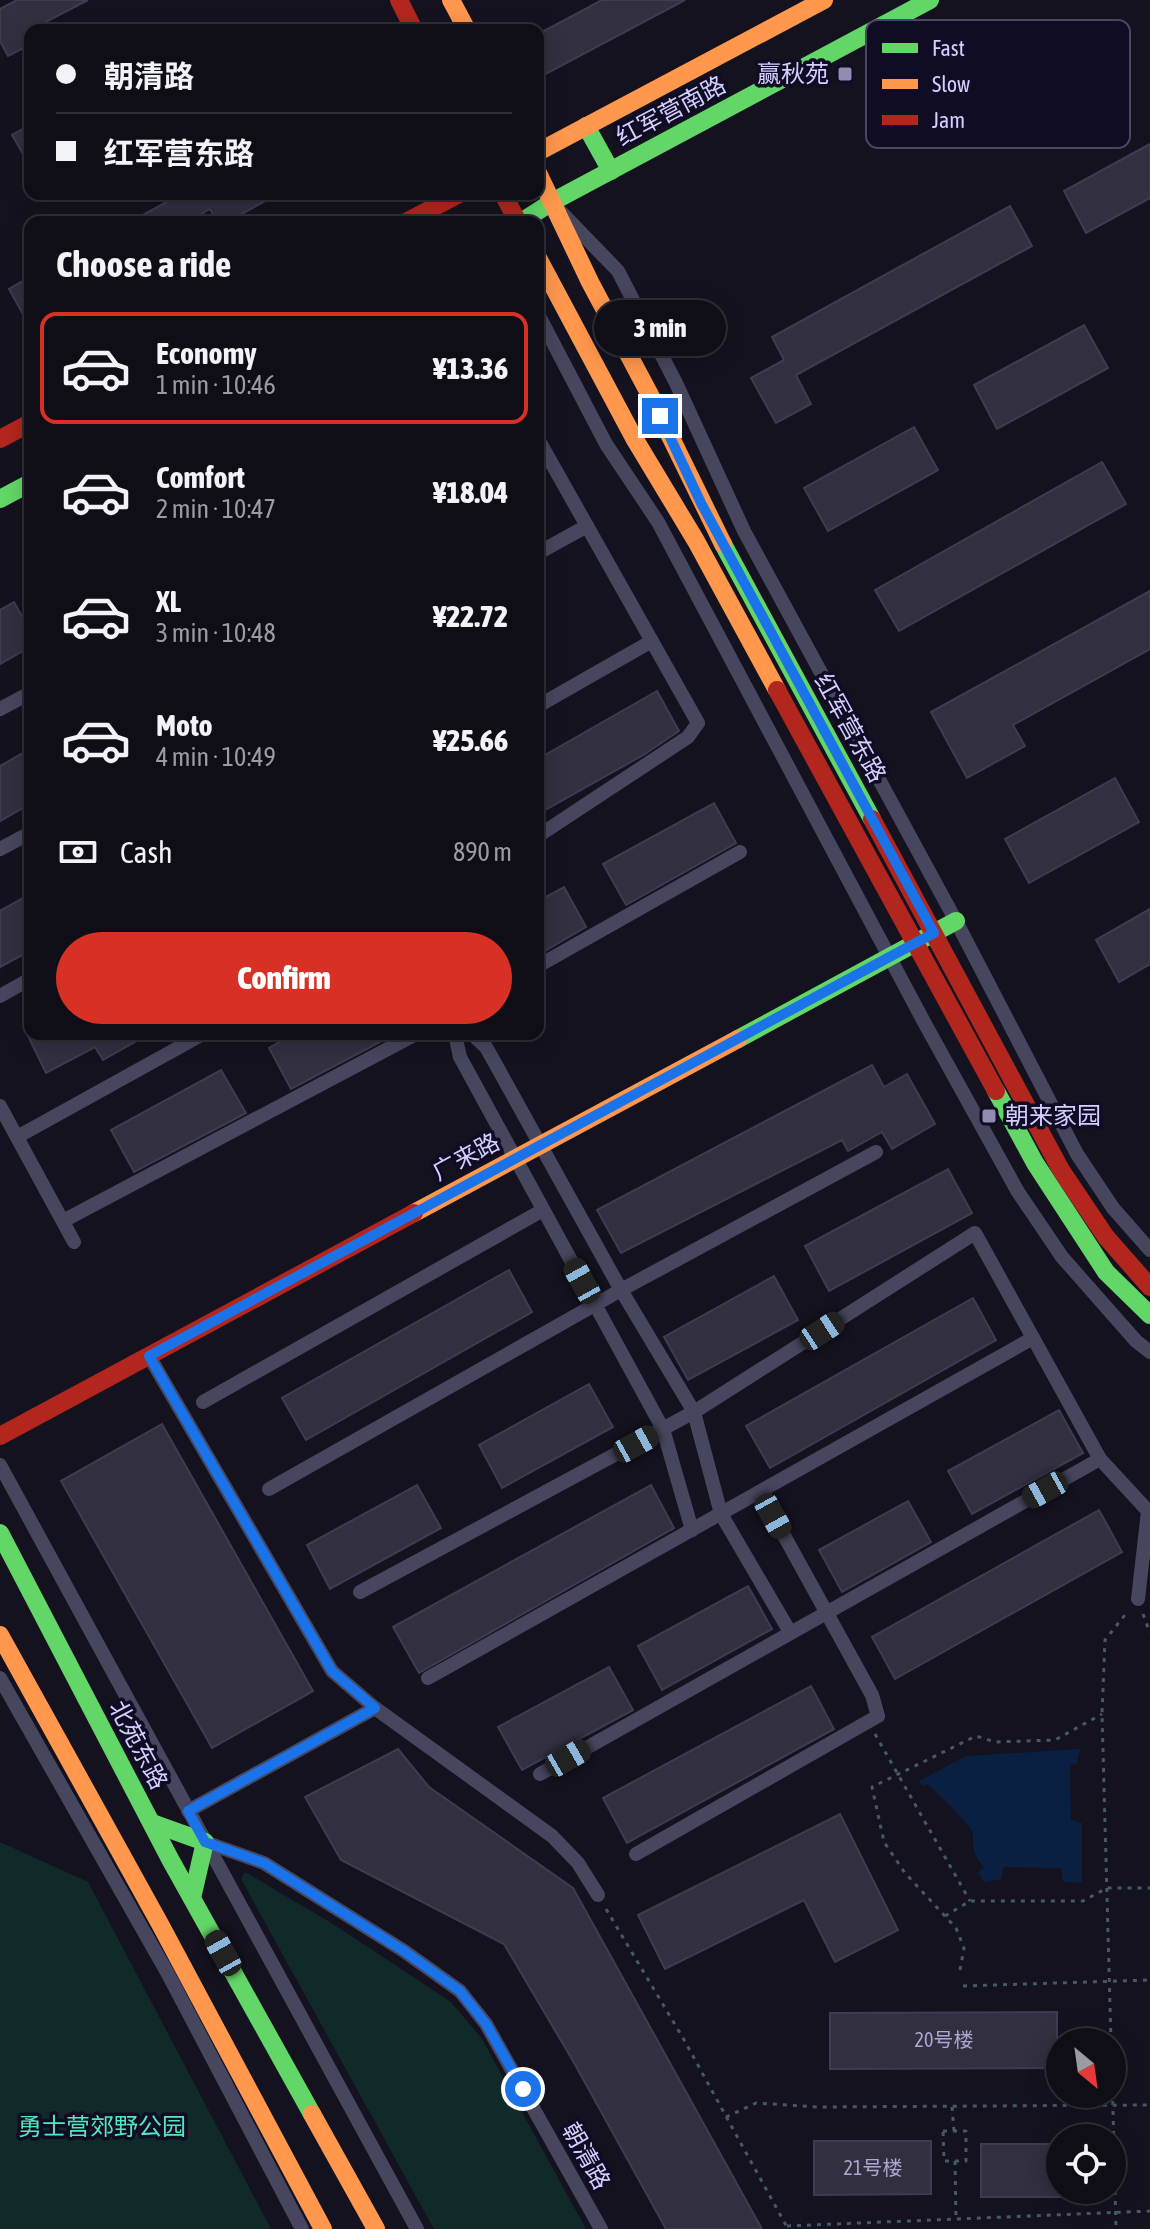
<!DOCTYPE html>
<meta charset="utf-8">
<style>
body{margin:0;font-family:"Asap Condensed","Noto Sans SC",sans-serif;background:#1d1c23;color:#f1f3f6;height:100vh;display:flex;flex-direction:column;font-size:30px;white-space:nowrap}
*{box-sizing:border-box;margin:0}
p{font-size:26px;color:#9b9ca1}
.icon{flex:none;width:44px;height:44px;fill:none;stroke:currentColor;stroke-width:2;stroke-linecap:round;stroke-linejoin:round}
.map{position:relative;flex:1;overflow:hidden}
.side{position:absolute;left:24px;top:216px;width:520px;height:824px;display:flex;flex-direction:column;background:#0f0e16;border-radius:16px;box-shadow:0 4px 20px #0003,0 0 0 2px #2f2e35}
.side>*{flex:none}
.guide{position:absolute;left:24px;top:24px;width:520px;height:176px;border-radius:16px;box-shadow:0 4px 20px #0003,0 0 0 2px #2f2e35;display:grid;align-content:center;height:176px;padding:0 32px;background:#0f0e16}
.needle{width:52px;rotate:151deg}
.controls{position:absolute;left:1046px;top:2028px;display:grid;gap:16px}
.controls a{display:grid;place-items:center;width:80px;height:80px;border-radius:50%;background:#0f0e16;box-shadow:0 4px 20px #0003,0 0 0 2px #2f2e35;font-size:40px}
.end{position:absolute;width:36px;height:36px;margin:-18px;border:10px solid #1a73e8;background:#fff;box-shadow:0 0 0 4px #fff}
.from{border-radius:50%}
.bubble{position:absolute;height:56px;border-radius:28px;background:#0f0e16;box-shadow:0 4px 20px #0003,0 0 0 2px #2f2e35;font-size:26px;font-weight:800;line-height:56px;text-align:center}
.car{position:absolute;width:24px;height:48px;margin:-24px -12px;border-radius:10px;box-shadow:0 0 6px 2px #0007;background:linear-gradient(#222 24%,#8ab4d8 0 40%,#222 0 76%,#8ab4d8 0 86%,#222 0)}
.guide b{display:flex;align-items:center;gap:28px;height:76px;font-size:30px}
.guide b+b{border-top:2px solid #2f2e35}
.guide i{width:20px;height:20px;background:#f1f3f6}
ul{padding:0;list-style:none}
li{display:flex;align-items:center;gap:24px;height:112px;margin:0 16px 12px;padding:0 16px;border:4px solid transparent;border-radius:16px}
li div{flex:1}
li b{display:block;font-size:30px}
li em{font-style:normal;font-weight:800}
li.selected{border-color:#d93025}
li>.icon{width:72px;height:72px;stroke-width:1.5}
h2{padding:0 32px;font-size:36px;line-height:96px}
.pay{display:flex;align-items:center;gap:20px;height:88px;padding:0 32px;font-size:30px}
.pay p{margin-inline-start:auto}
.button{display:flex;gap:16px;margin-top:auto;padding:16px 32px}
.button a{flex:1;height:92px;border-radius:48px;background:#d93025;color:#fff;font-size:32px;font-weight:800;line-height:92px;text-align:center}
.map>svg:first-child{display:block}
</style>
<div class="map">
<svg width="1150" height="2229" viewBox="0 0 1150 2229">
<rect width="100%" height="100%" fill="#14121e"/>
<!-- green -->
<g fill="#102a2a">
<path d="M0 1842 88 1882 271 2229H0Z"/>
<path d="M245 1872 333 1924 451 2002 482 2039 586 2229H434L241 1879Z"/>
</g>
<!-- water -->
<path fill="#092043" d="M1080 1749 1077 1763 1070 1765 1071 1820 1082 1823V1883L1063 1882 1061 1868 1003 1867 1002 1879 984 1882 978 1872 984 1868C981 1863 976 1857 974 1851 972 1845 974 1838 972 1831 970 1825 935 1790 927 1784L922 1786 919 1781 966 1756Z"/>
<!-- building -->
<g fill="#322f41" stroke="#3f3b53" stroke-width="2">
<path d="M17 0H88L30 30V45L8 56 0 41V9Z"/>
<path d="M602 0H685L542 76 538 68V34Z"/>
<path d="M30 125V166L12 135Z"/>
<path d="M1150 144V198L1086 233 1064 191Z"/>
<path d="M181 194H278L227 222H217L210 209 187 222H130Z"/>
<path d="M1010 206 1032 246 796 375 811 404 776 423 751 378 784 360 772 337Z"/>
<path d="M30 277V327L9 289Z"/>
<path d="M1084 325 1108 368 997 429 974 385Z"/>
<path d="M914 427 938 470 828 531 804 488Z"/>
<path d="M1102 462 1126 504 899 631 875 590Z"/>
<path d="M1150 591V649L1013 725 1025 746 967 778 931 712Z"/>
<path d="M14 602 30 631V647L0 664V610Z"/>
<path d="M657 691 679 731 645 754 538 814V759Z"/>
<path d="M30 749V804L0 821V766Z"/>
<path d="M1115 778 1139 822 1029 883 1005 839Z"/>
<path d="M714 803 736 843 626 905 603 864Z"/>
<path d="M564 887 586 927 538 955V901Z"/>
<path d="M30 894V951L0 967V911Z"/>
<path d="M1150 909V964L1119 982 1096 940Z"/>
<path d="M27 1034H149L103 1060 95 1047 46 1073Z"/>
<path d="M294 1034H395L291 1089 269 1048Z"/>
<path d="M872 1065 884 1087 907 1074 935 1124 892 1149 882 1132 848 1151 842 1140 621 1253 597 1210Z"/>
<path d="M221 1070 246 1113 134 1172 111 1130Z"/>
<path d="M948 1169 972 1213 829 1291 805 1246Z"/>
<path d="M509 1270 532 1312 306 1440 282 1398Z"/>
<path d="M774 1276 798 1320 688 1380 664 1337Z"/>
<path d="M973 1298 996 1340 770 1468 746 1426Z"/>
<path d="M589 1384 613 1427 502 1488 479 1445Z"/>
<path d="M1059 1410 1083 1453 972 1514 948 1471Z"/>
<path d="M162 1424 313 1691 212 1748 61 1481Z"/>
<path d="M417 1485 441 1528 330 1589 307 1545Z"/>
<path d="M651 1485 674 1528 419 1673 393 1627Z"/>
<path d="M908 1501 931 1542 842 1592 819 1550Z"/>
<path d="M1099 1510 1122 1552 895 1679 872 1637Z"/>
<path d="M748 1586 772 1629 662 1690 638 1646Z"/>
<path d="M609 1667 633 1710 522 1770 498 1727Z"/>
<path d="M811 1686 834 1729 627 1843 603 1798Z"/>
<path d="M398 1749 429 1787 573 1888 762 2229H666L573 2061 504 1944 341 1860 305 1797Z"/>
<path d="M840 1814 898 1930 835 1962 804 1900 665 1969 638 1915Z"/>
<path d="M1057 2012V2068L830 2069V2013Z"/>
<path d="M814 2141H931V2194L814 2195Z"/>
<rect x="981" y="2144" width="79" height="53"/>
</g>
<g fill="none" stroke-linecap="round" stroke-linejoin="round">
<!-- path -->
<g stroke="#475967" stroke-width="3" stroke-dasharray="4 6" stroke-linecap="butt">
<path d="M1143 1614 1150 1633"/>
<path d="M875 1734 970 1901"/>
<path d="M606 1909 683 2038 788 2229"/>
<path d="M945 1916 970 1901H1083L1107 1888H1150"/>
<path d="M960 1970 964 1948 956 1928 905 1873 884 1842 872 1787 976 1736 995 1742 1055 1740 1102 1714"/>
<path d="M963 1986 1150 1980"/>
<path d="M1111 2042 1102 1714 1105 1640 1128 1611"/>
<path d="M1112 2071 1116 2229"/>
<path d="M952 2107 954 2131"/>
<path d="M726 2117 756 2103 818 2107 1150 2105"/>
<path d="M943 2131H966V2161H944Z"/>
<path d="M955 2161 956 2219"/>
<path d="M787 2226 1150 2211"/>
</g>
<!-- street -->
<g stroke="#46465f" stroke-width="14">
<path d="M560 211 618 271 676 383 744 531 956 921 1077 1154 1113 1208 1150 1250"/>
<path d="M538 314 606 444 658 522 924 1022 1018 1192 1062 1257 1136 1341 1150 1352"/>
<path d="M538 439 698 723 688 737 538 836"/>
<path d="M538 553 587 526"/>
<path d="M538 706 652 641"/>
<path d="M0 709 30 693"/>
<path d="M0 849 30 833"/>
<path d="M538 966 740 852"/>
<path d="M0 996 30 979"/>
<path d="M455 1034 460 1057 663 1429 692 1530"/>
<path d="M472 1034 486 1047 621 1290 694 1412 721 1514 790 1632"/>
<path d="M0 1106 74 1242"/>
<path d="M17 1137 203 1034"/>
<path d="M63 1221 416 1034"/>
<path d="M149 1356 332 1671 375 1708 552 1836 578 1863 598 1895"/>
<path d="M203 1402 543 1210"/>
<path d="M0 1465 417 2229"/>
<path d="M269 1489 621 1290 876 1152"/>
<path d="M360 1592 694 1412 975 1233 1100 1459 1148 1511 1138 1599"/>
<path d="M0 1678 168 1974 302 2229"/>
<path d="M428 1678 1033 1338"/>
<path d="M540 1774 1100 1459"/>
<path d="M188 1811 375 1708"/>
<path d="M205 1842 264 1863 404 1951 460 1991 486 2024 601 2229"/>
<path d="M636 1854 878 1716 872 1695 760 1492"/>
</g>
<!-- fast -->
<g stroke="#63d668" stroke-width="18">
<path d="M586 126 611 171"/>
<path d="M521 222 552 202 930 0"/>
<path d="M0 499 30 483"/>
<path d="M723 544 872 819"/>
<path d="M738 1039 956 921"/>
<path d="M996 1091 1035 1163 1106 1272 1150 1315"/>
<path d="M0 1533 170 1859 312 2114"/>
<path d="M152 1823 205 1842 192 1898"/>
</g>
<!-- slow -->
<g stroke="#ff974d" stroke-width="18">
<path d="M451 0 467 30"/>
<path d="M538 152 824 0"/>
<path d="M538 173 590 282 650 395 723 544"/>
<path d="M538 258 634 438 696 541 777 690"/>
<path d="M414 1213 738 1039"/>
<path d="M0 1635 160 1924 323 2229"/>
<path d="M312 2114 376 2229"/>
</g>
<!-- jam -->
<g stroke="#b3261e" stroke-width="18">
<path d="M399 0 414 30"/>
<path d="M503 194 518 222"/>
<path d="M406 222 459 194"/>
<path d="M0 439 30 423"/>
<path d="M777 690 996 1091"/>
<path d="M872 819 1061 1170 1106 1237 1150 1287"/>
<path d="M0 1436 414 1213"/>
</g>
</g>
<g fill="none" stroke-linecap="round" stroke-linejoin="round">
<!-- route -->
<path stroke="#1a73e8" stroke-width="10" d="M523 2089 486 2024 460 1991 404 1951 264 1863 205 1842 188 1811 375 1708 332 1671 149 1356 934 933 701 503 660 416"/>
</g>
<!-- markers -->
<g fill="#908db0" stroke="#100c24" stroke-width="3">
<rect x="837" y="66" width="16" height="16" rx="4"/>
<rect x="981" y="1108" width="16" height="16" rx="4"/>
</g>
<g text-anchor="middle" stroke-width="7" stroke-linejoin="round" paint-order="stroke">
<!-- number labels -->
<g font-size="20" fill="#aba7d0">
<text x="944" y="2047">20号楼</text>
<text x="873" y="2175">21号楼</text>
</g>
<!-- poi labels -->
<g font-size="24" fill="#d3cfff" stroke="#100c24" text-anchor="end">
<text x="829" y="82">赢秋苑</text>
<text x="1005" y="1124" text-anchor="start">朝来家园</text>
</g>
<!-- street labels -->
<g font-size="24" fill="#d3cfff" stroke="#100c24">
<text transform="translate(671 111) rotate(-28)" y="8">红军营南路</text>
<text transform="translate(850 728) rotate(61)" y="8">红军营东路</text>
<text transform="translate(466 1157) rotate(-28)" y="8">广来路</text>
<text transform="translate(138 1745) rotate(62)" y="8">北苑东路</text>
<text transform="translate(586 2156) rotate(61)" y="8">朝清路</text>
</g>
<!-- park labels -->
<g font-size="24" fill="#52e8be" stroke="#100c24">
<text x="102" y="2135">勇士营郊野公园</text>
</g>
</g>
<!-- legend -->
<rect x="866" y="20" width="264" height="128" rx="12" fill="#100c24" stroke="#4a4666" stroke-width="2"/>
<rect x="882" y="43" width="36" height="10" fill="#63d668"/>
<rect x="882" y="79" width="36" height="10" fill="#ff974d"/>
<rect x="882" y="115" width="36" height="10" fill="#b3261e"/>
<g font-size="22" fill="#d3cfff">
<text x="932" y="56">Fast</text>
<text x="932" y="92">Slow</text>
<text x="932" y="128">Jam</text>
</g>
</svg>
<div class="controls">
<a><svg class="needle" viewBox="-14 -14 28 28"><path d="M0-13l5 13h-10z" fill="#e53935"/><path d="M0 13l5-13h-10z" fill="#9b9ca1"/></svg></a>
<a><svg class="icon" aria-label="locate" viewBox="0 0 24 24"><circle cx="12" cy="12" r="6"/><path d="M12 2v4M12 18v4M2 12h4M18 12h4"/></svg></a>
</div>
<i class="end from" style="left:523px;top:2089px"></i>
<i class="end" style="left:660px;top:416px"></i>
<div class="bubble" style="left:594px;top:300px;width:132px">3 min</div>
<i class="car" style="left:582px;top:1281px;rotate:331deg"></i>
<i class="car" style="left:822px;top:1331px;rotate:57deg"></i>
<i class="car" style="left:636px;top:1444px;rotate:61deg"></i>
<i class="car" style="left:1045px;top:1490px;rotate:241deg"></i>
<i class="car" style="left:773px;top:1516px;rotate:151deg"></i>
<i class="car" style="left:568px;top:1758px;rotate:60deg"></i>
<i class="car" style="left:223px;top:1953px;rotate:331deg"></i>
<div class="guide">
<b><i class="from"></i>朝清路</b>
<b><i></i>红军营东路</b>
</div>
<section class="side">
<h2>Choose a ride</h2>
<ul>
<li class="selected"><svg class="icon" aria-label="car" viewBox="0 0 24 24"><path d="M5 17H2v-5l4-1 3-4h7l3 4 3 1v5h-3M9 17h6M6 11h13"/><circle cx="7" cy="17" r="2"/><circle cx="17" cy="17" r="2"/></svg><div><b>Economy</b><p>1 min · 10:46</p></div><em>¥13.36</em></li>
<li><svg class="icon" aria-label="car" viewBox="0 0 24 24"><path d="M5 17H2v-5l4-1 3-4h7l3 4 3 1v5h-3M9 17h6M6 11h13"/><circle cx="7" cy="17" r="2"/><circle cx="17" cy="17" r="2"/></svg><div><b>Comfort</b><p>2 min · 10:47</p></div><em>¥18.04</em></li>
<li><svg class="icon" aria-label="car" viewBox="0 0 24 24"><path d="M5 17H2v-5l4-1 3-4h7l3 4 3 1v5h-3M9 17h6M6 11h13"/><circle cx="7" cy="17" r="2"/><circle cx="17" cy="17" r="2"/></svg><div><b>XL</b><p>3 min · 10:48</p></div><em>¥22.72</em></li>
<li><svg class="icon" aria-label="car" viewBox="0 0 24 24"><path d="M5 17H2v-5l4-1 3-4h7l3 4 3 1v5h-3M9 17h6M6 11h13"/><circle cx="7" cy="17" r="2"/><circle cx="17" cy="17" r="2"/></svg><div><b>Moto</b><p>4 min · 10:49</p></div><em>¥25.66</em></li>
</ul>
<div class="pay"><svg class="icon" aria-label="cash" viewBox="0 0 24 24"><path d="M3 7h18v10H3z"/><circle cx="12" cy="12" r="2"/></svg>Cash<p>890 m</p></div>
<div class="button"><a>Confirm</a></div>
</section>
</div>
